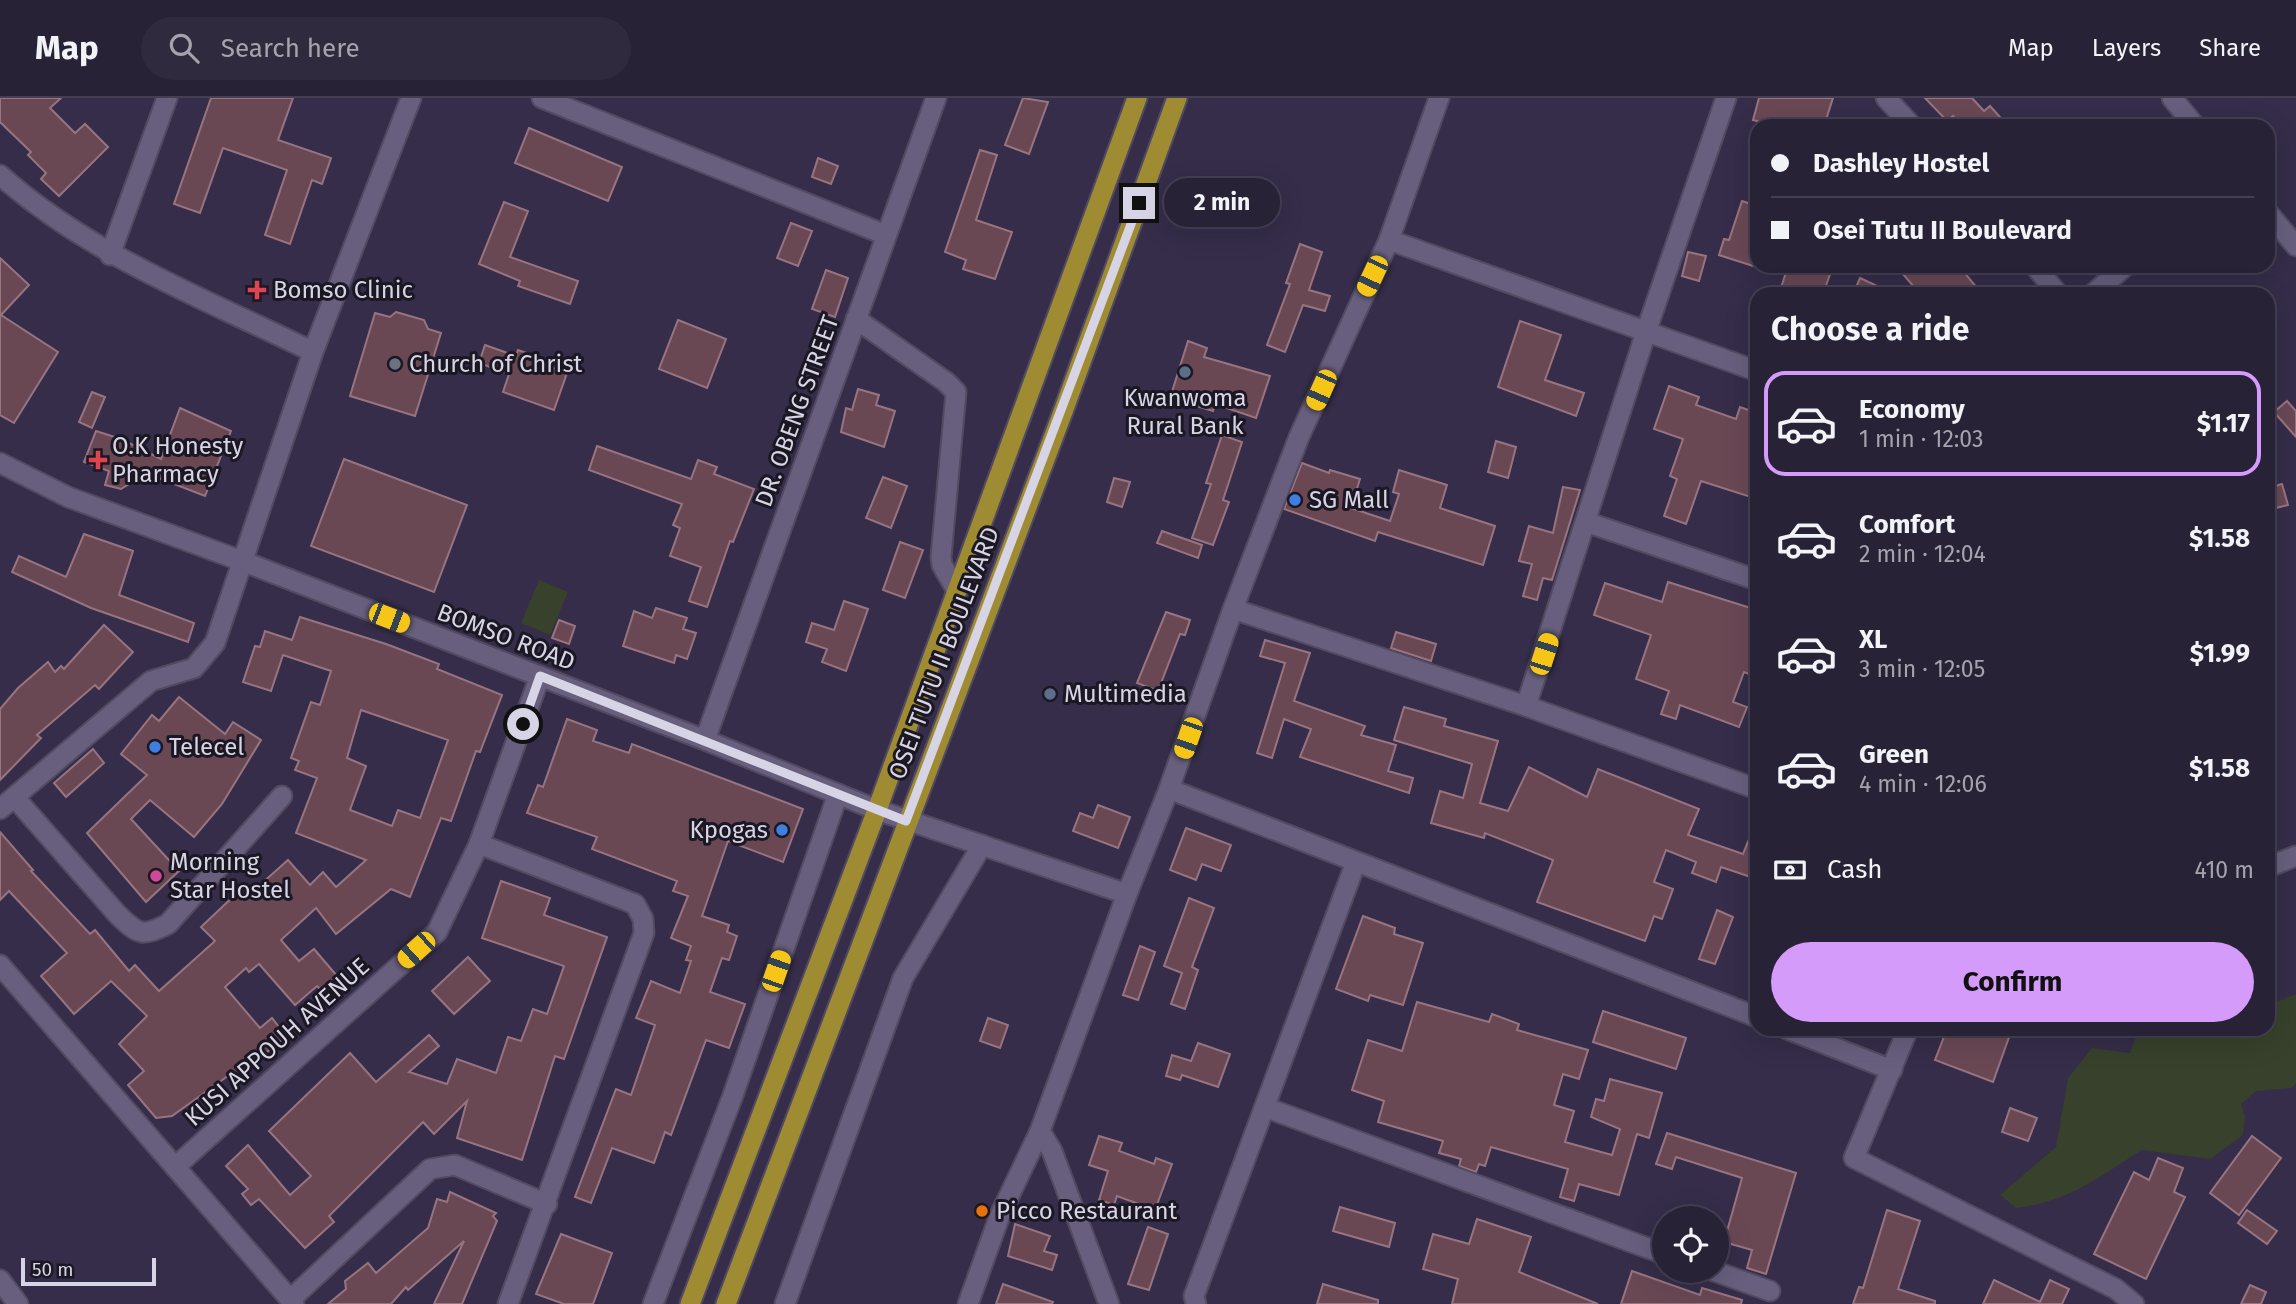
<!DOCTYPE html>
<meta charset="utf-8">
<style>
body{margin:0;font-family:"Fira Sans",sans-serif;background:#302a3f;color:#f1f3f6;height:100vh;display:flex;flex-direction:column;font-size:26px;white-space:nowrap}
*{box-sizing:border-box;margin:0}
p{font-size:23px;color:#a5a4ad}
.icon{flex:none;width:38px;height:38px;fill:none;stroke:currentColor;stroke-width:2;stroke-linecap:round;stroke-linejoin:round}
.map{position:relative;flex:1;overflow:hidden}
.sheet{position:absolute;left:1750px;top:189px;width:525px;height:749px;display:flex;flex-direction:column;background:#282237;border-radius:21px;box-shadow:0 7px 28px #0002,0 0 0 2px #443f52}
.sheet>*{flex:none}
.top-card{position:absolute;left:1750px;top:21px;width:525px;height:154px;border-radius:21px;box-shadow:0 7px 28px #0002,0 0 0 2px #443f52;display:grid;align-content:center;height:154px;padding:0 21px;background:#282237}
.fabs{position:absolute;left:1652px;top:1108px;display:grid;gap:14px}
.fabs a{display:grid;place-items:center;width:77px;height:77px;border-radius:50%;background:#282237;box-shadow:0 7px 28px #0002,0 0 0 2px #443f52;font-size:35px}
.scale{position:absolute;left:21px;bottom:18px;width:135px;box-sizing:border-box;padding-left:7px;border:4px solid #d7d4e5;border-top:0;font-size:19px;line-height:24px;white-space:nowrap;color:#d7d4e5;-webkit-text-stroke:5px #1b1824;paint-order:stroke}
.end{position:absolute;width:32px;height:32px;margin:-16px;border:9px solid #d7d4e5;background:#111;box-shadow:0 0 0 4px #111}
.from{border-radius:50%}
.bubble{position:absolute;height:49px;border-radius:24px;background:#282237;box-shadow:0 7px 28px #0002,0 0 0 2px #443f52;font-size:23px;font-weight:700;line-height:49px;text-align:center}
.car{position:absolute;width:21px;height:42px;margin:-21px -10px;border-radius:9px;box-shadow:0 0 5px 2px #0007;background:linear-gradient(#f5c518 24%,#345 0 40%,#f5c518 0 76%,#345 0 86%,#f5c518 0)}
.top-card b{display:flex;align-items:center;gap:24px;height:66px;font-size:26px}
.top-card b+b{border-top:2px solid #443f52}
.top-card i{width:18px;height:18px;background:#f1f3f6}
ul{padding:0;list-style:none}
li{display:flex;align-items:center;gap:21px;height:105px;margin:0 14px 10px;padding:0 7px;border:4px solid transparent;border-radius:21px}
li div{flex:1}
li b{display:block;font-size:26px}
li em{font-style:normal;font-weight:700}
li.active{border-color:#d59bfa}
li>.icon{width:63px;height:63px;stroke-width:1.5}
h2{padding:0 21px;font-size:32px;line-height:84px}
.pay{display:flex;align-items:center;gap:18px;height:77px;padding:0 21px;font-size:26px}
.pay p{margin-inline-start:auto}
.action{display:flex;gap:14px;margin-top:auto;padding:14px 21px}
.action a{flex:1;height:80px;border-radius:42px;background:#d59bfa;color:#111;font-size:28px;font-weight:700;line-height:80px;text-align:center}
header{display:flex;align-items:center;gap:42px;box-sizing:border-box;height:98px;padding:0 35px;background:#282237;border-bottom:2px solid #443f52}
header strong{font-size:33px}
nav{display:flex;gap:38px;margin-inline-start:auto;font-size:24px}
.search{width:490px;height:63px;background:#302a3f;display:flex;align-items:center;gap:18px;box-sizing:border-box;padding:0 24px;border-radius:38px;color:#a5a4ad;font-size:26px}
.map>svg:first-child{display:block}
</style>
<header>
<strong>Map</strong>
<div class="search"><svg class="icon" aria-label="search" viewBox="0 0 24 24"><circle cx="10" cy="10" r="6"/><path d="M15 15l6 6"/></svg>Search here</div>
<nav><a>Map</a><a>Layers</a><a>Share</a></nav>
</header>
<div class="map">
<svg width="2296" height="1206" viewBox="0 0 2296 1206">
<rect width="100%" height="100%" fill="#352d49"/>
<!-- green -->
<g fill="#37412b">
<path d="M539 482 568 494 550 537 521 525Z"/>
<path d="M2296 896V985L2292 990 2256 993 2241 1006 2245 1018 2243 1037 2210 1061 2142 1052C2099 1079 2069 1104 2016 1110L2000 1097 2056 1049 2068 980 2092 950 2130 955 2139 931H2268V907Z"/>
</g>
<!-- building -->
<g fill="#694854" stroke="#987481" stroke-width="2" fill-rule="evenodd">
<path d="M0 0H61L50 10 75 35 85 26 108 49 59 98 41 81 46 75 28 57 31 54 0 24Z"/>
<path d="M211 0H293L278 42 331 60 322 86 312 82 290 146 265 137 287 72 223 50 200 115 174 106Z"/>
<path d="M1023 0 1048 4 1029 56 1005 47Z"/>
<path d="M1759 0H1833L1824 28H1776L1753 22Z"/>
<path d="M1925 0H1972L1984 13 1990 8 2008 28H1962L1953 18 1947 23Z"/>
<path d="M529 30 622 69 608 103 515 65Z"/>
<path d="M980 52 997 57 976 122 1012 134 995 181 963 171 966 162 945 154Z"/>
<path d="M818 60 838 68 831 86 812 79Z"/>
<path d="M1742 103 1757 108V155L1753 168 1719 157 1724 141 1729 142Z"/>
<path d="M504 104 528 113 510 159 578 183 570 206 518 188 520 183 479 166Z"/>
<path d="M791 125 812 133 798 168 777 160Z"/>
<path d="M1300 146 1322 154 1309 192 1330 198 1325 213 1303 207 1285 254 1267 247 1290 186 1286 185Z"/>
<path d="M1688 154 1706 158 1699 183 1682 178Z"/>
<path d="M0 160 29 187 1 217 58 254 14 325 0 317Z"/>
<path d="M1788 168H1833L1823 196H1779Z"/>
<path d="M1896 168H1959L1982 196H1920Z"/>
<path d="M826 172 848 180 835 219 812 211Z"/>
<path d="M1860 180 1894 196H1853Z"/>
<path d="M396 214 424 222 428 231 441 235 415 318 350 298 375 215 390 219Z"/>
<path d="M678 222 726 241 707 290 659 271Z"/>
<path d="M1520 223 1561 237 1545 282 1584 295 1576 318 1498 289Z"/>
<path d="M1188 243 1207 250 1204 259 1270 278 1256 320 1215 306 1213 313 1170 300Z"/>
<path d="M485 247 516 258 518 252 550 263 548 268 567 275 554 312 503 294 509 276 479 265Z"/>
<path d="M1669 288 1699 299 1696 307 1736 321 1740 309 1757 315V401L1701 383 1686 426 1664 418 1677 381 1670 378 1683 341 1654 331Z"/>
<path d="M858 291 879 297 876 307 895 313 884 349 841 334 846 310 852 312Z"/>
<path d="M92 294 105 299 92 330 79 324Z"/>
<path d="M2287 303 2296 313V339L2274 314Z"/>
<path d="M180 310 231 333 205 398 138 372 134 383 121 391 105 387 109 373 84 364 96 333 121 341 161 361Z"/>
<path d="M1222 337 1242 344 1223 402 1229 404 1213 447 1192 440 1211 386 1206 385Z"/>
<path d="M1496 343 1516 349 1508 380 1488 374Z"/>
<path d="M597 348 691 381 698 362 717 369 714 376 754 391 733 444 730 443 707 509 689 503 701 469 670 458 680 430 673 427 682 406 589 372Z"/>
<path d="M344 361 467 407 434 494 311 448Z"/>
<path d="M1302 365 1329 375 1330 372 1360 381 1351 410 1390 423 1399 396 1393 394 1399 372 1447 387 1440 410 1495 428 1483 467 1378 434 1375 443 1284 411Z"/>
<path d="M883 379 907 388 891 430 866 420Z"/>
<path d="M1114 380 1130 384 1122 409 1107 404Z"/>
<path d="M2282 386 2288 407 2268 412V390Z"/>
<path d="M1563 389 1580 392 1552 482 1543 480 1537 502 1523 498 1532 466 1519 463 1529 428 1553 435Z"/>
<path d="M1162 433 1202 447 1198 460 1157 445Z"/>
<path d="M84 436 133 453 119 497 194 525 188 544 91 510 12 474 19 458 66 479Z"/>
<path d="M900 444 923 452 905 500 883 492Z"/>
<path d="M1668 484 1757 512V579L1744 574 1733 604 1747 609 1739 629 1680 607 1676 621 1661 616 1669 593 1636 581 1651 537 1594 517 1605 485 1662 504Z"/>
<path d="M844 503 868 511 846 573 822 564 827 551 806 544 812 525 834 532Z"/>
<path d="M656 510 687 520 683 531 696 535 687 561 676 557 674 565 623 548 634 513 652 520Z"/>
<path d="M1166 514 1190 522 1185 537 1180 536 1158 593 1137 585Z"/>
<path d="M300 519 386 546 439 566 437 571 502 597 480 654 476 653 451 723 441 720 410 799 391 791 336 836 316 810 281 842 299 863 314 851 337 878 321 892 317 888 295 907 259 866 249 874 246 870 225 889 260 930 272 920 286 938 236 980 232 975 172 1018 156 1020 128 987 144 973 119 946 147 918 111 883 74 916 41 878 67 855 9 793 0 802V734L33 772 31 773 90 836 95 832 129 873 135 867 159 893 215 843 201 829 237 795 243 802 288 762 310 787 323 774 336 789 366 762 296 735 317 680 295 672 299 663 291 660 311 604 320 607 331 573 283 557 271 593 243 584 255 548 260 549 265 533 292 542ZM361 612 448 642 420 720 398 712 392 728 350 712 366 668 347 660Z"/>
<path d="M559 522 575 528 569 546 552 540Z"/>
<path d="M104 527 133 554 99 591 95 587 37 637 41 640 0 682V611L18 590 48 564 55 574 61 568 64 571Z"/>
<path d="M1396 534 1436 546 1431 563 1391 550Z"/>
<path d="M1265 542 1310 555 1294 603 1365 628 1361 637 1396 647 1388 673 1413 680 1409 695 1300 659 1311 631 1284 621 1272 660 1257 655 1285 565 1260 558Z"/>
<path d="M179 599 225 636 233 624 261 642 222 706 194 739 150 702 131 721 179 773 146 804 87 735 147 677 121 656 152 617 159 623Z"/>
<path d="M1404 609 1446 621 1444 628 1498 643 1480 705 1508 713 1529 669 1587 699 1598 671 1699 711 1688 737 1743 756 1757 722V781L1721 769 1716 784 1692 775 1696 764 1666 752 1654 784 1673 791 1662 821 1654 818 1645 843 1537 804 1553 762 1485 735 1484 740 1431 725 1440 693 1463 700 1472 666 1394 642Z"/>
<path d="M567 621 597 632 593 643 629 655 632 646 803 711 783 764 728 743 702 818 729 827 727 834 737 838 729 862 722 860 710 894 745 906 729 950 706 942 671 1037 665 1034 654 1065 612 1050 591 1105 575 1099 616 991 631 997 655 927 636 920 651 883 680 895 691 863 686 862 691 848 671 840 688 798 673 793 677 783 592 751 597 739 527 715 538 687 543 689Z"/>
<path d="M93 651 104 665 66 699 54 685Z"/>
<path d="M1098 707 1130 719 1118 750 1073 733 1080 715 1093 720Z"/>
<path d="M1186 730 1231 747 1221 773 1202 766 1196 782 1170 772Z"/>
<path d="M501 783 550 800 544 817 607 839 564 961 555 958 522 1062 457 1040 467 1003 434 1036 423 1024 329 1118 334 1124 305 1150 259 1101 251 1107 242 1096 248 1091 226 1068 248 1047 290 1097 311 1078 269 1033 350 955 376 984 429 937 439 948 409 974 447 986 457 961 496 975 508 939 521 943 533 911 547 916 564 868 482 840Z"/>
<path d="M1189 800 1214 810 1192 869 1198 872 1185 911 1171 906 1182 875 1164 868Z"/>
<path d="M1717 812 1733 819 1715 866 1699 861Z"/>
<path d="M1363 818 1395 830 1394 836 1423 845 1403 907 1370 897 1368 903 1336 891Z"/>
<path d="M1140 848 1155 854 1138 902 1123 897Z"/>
<path d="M468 859 490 883 454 916 432 893Z"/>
<path d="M1417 904 1489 924 1492 916 1519 926 1517 932 1588 952 1579 981 1563 976 1554 1007 1574 1013 1565 1044 1612 1057 1620 1031 1591 1019 1596 1001 1604 1003 1610 981 1662 995 1649 1040 1637 1036 1619 1097 1579 1086 1574 1103 1560 1099 1568 1071 1491 1049 1485 1068 1479 1066 1476 1074 1459 1068 1461 1061 1439 1055 1443 1043 1378 1024 1384 1003 1352 992 1368 942 1402 953Z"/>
<path d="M1603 913 1686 940 1676 971 1593 944Z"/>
<path d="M988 920 1008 927 1000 950 980 943Z"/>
<path d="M1947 931H2012L1993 984 1935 962Z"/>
<path d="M1198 945 1230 956 1218 989 1182 977 1180 982 1166 978 1172 957 1191 963Z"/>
<path d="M2010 1010 2037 1020 2028 1043 2002 1034Z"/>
<path d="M1667 1035 1796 1075 1766 1176 1747 1170 1752 1152 1724 1144 1742 1080 1676 1059 1672 1071 1656 1066Z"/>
<path d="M1099 1038 1122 1045 1119 1053 1154 1066 1156 1060 1172 1066 1155 1112 1117 1098 1114 1107 1099 1102 1108 1073 1089 1067Z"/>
<path d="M2252 1038 2281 1060 2239 1117 2210 1095Z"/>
<path d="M2158 1060 2183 1070 2174 1094 2185 1099 2146 1181 2094 1156 2134 1074 2149 1082Z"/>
<path d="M450 1094 496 1115 493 1118 497 1123 462 1206H434L464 1143 408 1192 406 1189 391 1206H328L346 1191 345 1183 368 1165 376 1175 428 1130 437 1101 447 1104Z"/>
<path d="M1340 1109 1395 1125 1389 1149 1333 1133Z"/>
<path d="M1887 1112 1920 1123 1898 1191 1935 1203V1206H1853L1859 1189 1863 1190Z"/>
<path d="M2247 1112 2277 1133 2267 1146 2238 1125Z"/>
<path d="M1477 1121 1531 1139 1519 1174 1598 1206H1452L1458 1181 1423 1171 1433 1136 1469 1146Z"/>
<path d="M1015 1126 1050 1138 1044 1153 1057 1157 1052 1172 1008 1158Z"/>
<path d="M1148 1129 1168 1136 1149 1192 1128 1186Z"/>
<path d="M561 1136 612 1155 593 1206H564L536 1196Z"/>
<path d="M1632 1173 1700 1197 1702 1190 1742 1202 1741 1206H1621Z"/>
<path d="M1994 1182 2040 1204 2050 1182 2069 1191 2062 1206H1983Z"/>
<path d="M1003 1186 1053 1204 1052 1206H996Z"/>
<path d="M1323 1186 1378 1202V1206H1317Z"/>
<path d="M2250 1187 2266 1194 2261 1206H2241Z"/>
</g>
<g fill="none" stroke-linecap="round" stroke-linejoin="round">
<!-- minor casing -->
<g stroke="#514a61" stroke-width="23">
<g id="minor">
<path d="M542 0 886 137"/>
<path d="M1886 0 1912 28"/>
<path d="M2172 0 2195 28"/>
<path d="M0 77C91 158 206 201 313 254"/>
<path d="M2268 115 2296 148"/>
<path d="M1389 142 1757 273"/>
<path d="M110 157 167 0"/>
<path d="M2035 168 2058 196"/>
<path d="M2093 196 2125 168"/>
<path d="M856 221 946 284 956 294 941 459 942 467 957 493"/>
<path d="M1586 424 1757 482"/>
<path d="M1233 511 1526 608 1757 691"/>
<path d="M1526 608 1647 231 1726 0"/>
<path d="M705 642 936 0"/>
<path d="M1169 691 1757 919"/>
<path d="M16 701 118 817C139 837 142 839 168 826L282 698"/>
<path d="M0 711 151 583 194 570 215 545 313 254 411 0"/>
<path d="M479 746 635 806 643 821 644 835 508 1206"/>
<path d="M2268 769 2296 758"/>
<path d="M1127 796 1169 691 1233 511 1299 339 1389 142 1439 0"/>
<path d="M0 867 294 1206"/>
<path d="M1787 931 1892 972"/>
<path d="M1908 931 1854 1060 2116 1191 2134 1206"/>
<path d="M1267 1010 1664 1156"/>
<path d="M1040 1033 1052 1053 1109 1206"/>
<path d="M175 1069 437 834 479 746 540 578"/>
<path d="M1711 1172 1770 1193"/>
<path d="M0 1182 18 1206"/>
<path d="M290 1202 430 1071 455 1067 547 1106"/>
<path d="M653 1206 732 1000 838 696"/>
<path d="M785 1206 903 880 982 747"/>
<path d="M1196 1206 1194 1198 1356 764"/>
</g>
</g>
<!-- tertiary casing -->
<g stroke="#514a61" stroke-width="23">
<path id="tertiary" d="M0 365 68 399 242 463 705 642 877 712 1127 796 1040 1033 1000 1117 968 1206"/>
</g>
<!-- trunk casing -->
<g stroke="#514a61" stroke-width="23">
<g id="trunk">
<path d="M690 1206 877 712 1137 0"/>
<path d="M726 1206 1064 311 1177 0"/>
</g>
</g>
<!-- minor -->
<use href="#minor" stroke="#675f7d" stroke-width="19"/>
<!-- tertiary -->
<use href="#tertiary" stroke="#675f7d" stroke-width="19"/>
<!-- trunk -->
<use href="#trunk" stroke="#9f8c32" stroke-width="19"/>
</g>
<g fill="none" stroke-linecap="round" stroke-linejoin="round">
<!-- route -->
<path stroke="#d7d4e5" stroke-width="9" d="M523 626 540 578 906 723 1139 105"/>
</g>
<!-- markers -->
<g fill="#e0444e" stroke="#1b1824" stroke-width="2.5">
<path d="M253.5 181.5h7v7h7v7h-7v7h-7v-7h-7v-7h7z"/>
<path d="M94.5 351.5h7v7h7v7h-7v7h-7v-7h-7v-7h7z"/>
</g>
<circle fill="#6b7280" stroke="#1b1824" stroke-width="2.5" cx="395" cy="266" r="7"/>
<g fill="#5c6f8a" stroke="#1b1824" stroke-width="2.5">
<circle cx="1185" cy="274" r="7"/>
<circle cx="1050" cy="596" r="7"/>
</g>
<g fill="#3f7fe0" stroke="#1b1824" stroke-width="2.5">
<circle cx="1295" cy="402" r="7"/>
<circle cx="155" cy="649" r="7"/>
<circle cx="782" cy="732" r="7"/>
</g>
<circle fill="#d1479c" stroke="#1b1824" stroke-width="2.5" cx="156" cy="778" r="7"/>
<circle fill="#e8710a" stroke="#1b1824" stroke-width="2.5" cx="982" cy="1113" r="7"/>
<g text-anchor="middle" stroke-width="6" stroke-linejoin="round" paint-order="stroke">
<!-- poi labels -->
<g font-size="24" fill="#d7d4e5" stroke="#1b1824" text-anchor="start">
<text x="273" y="200">Bomso Clinic</text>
<text x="409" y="274">Church of Christ</text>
<text x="1185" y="308" text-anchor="middle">Kwanwoma<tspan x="1185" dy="28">Rural Bank</tspan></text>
<text x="112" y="356">O.K Honesty<tspan x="112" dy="28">Pharmacy</tspan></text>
<text x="1309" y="410">SG Mall</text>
<text x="1064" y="604">Multimedia</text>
<text x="169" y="657">Telecel</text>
<text x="768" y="740" text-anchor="end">Kpogas</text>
<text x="170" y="772">Morning<tspan x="170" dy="28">Star Hostel</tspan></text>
<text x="996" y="1121">Picco Restaurant</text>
</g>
<!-- street labels -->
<g font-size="24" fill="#d7d4e5" stroke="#1b1824">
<text transform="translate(797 313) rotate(-70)" y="8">DR. OBENG STREET</text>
<text transform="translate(506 539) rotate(21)" y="8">BOMSO ROAD</text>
<text transform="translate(944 555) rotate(-69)" y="8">OSEI TUTU II BOULEVARD</text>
<text transform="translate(277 944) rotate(-42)" y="8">KUSI APPOUH AVENUE</text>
</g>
</g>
</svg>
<div class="fabs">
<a><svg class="icon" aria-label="locate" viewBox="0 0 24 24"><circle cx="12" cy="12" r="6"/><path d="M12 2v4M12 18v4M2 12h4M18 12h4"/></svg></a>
</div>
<div class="scale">50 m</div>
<i class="end from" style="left:523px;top:626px"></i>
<i class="end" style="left:1139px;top:105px"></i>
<div class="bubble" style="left:1164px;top:80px;width:116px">2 min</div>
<i class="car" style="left:1372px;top:178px;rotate:205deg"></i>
<i class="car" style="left:1321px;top:292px;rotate:204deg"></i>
<i class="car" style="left:389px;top:520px;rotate:111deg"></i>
<i class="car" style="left:1544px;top:556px;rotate:18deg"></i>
<i class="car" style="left:1188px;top:640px;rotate:199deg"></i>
<i class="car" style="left:416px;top:852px;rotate:228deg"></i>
<i class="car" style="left:776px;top:873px;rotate:19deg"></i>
<div class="top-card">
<b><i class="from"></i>Dashley Hostel</b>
<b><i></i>Osei Tutu II Boulevard</b>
</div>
<section class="sheet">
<h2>Choose a ride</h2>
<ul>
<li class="active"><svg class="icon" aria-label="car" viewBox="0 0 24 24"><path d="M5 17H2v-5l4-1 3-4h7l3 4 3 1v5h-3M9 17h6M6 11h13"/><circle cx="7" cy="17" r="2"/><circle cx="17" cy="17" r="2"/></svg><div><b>Economy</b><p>1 min · 12:03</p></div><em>$1.17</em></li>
<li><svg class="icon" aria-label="car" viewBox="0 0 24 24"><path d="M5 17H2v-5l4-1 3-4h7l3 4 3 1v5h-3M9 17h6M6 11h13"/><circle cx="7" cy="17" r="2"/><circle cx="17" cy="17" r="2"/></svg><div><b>Comfort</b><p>2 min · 12:04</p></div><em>$1.58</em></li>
<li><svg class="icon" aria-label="car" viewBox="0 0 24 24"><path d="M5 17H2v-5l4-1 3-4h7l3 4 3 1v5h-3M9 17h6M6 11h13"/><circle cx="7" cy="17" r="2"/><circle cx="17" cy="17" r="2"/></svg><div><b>XL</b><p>3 min · 12:05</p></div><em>$1.99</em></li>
<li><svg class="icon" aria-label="car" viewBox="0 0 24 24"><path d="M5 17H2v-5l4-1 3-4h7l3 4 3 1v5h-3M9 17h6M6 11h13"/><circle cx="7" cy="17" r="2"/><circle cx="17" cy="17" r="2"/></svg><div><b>Green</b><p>4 min · 12:06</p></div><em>$1.58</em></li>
</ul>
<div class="pay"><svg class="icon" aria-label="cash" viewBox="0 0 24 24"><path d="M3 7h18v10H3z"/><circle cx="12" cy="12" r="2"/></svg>Cash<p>410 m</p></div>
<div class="action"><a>Confirm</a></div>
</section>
</div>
